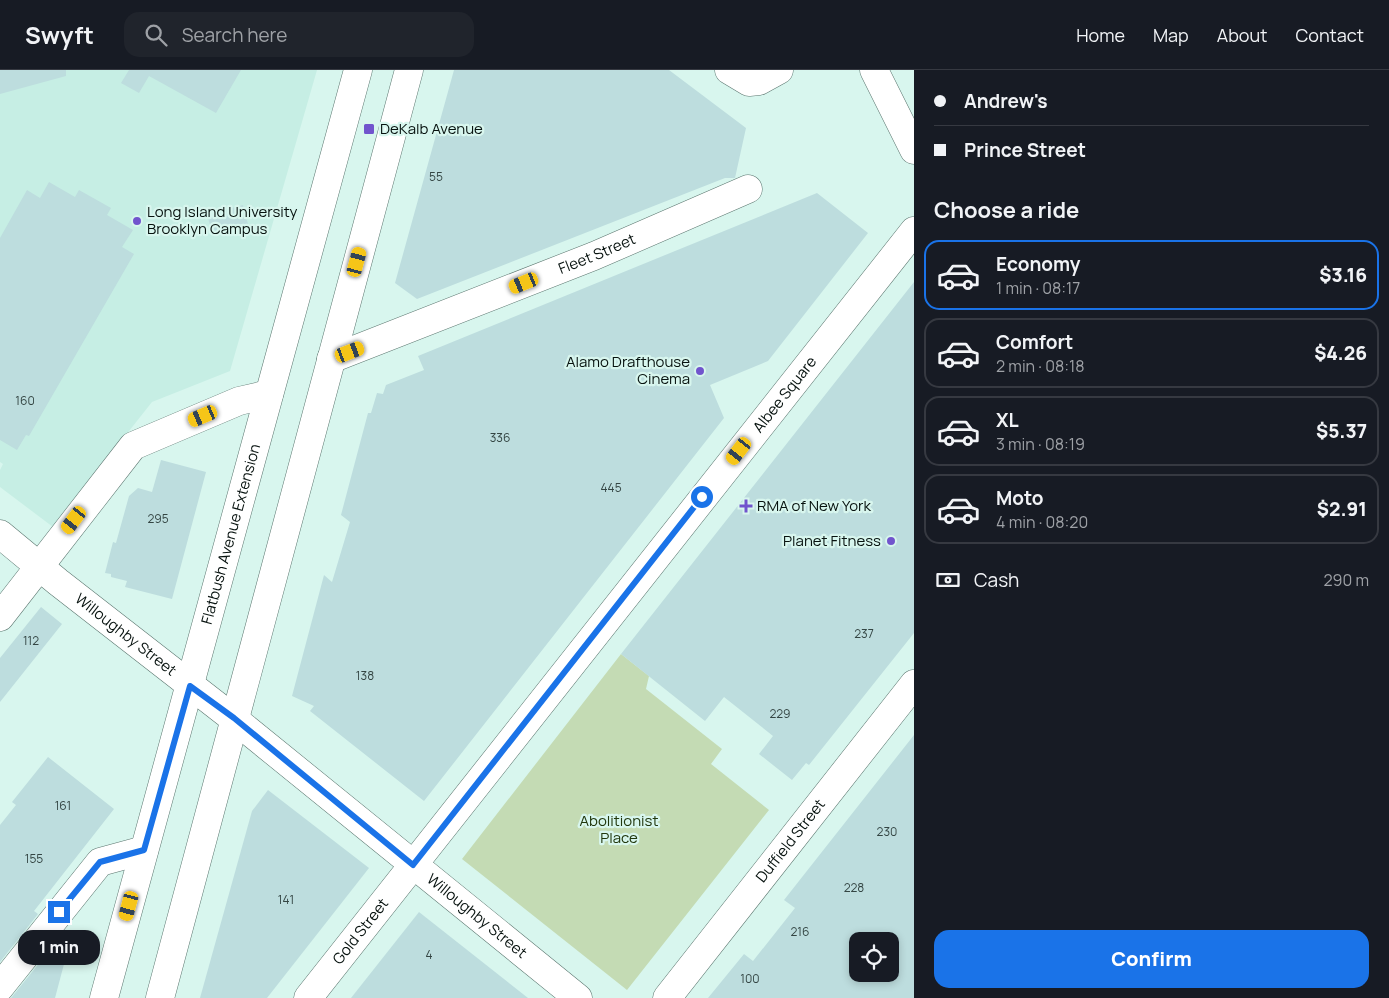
<!DOCTYPE html>
<meta charset="utf-8">
<style>
body{margin:0;font-family:Manrope,sans-serif;background:#20242c;color:#f1f3f6;height:100vh;display:flex;flex-direction:column;font-size:19px;white-space:nowrap}
*{box-sizing:border-box;margin:0}
p{font-size:16px;color:#9ea1a6}
.icon{flex:none;width:28px;height:28px;fill:none;stroke:currentColor;stroke-width:2;stroke-linecap:round;stroke-linejoin:round}
.map{position:relative;flex:1;overflow:hidden}
.drawer{display:flex;flex-direction:column;background:#171b24;width:475px}
.drawer>*{flex:none}
.guide{display:grid;align-content:center;height:110px;padding:0 20px;background:#171b24}
.fabs{position:absolute;left:849px;top:862px;display:grid;gap:10px}
.fabs a{display:grid;place-items:center;width:50px;height:50px;border-radius:10px;background:#171b24;box-shadow:0 2px 8px #0003;font-size:25px}
.end{position:absolute;width:22px;height:22px;margin:-11px;border:6px solid #1a73e8;background:#fff;box-shadow:0 0 0 2px #fff}
.from{border-radius:50%}
.bubble{position:absolute;height:35px;border-radius:15px;background:#171b24;box-shadow:0 2px 8px #0003;font-size:16px;font-weight:800;line-height:35px;text-align:center}
.car{position:absolute;width:15px;height:30px;margin:-15px -8px;border-radius:6px;box-shadow:0 0 4px 1px #0007;background:linear-gradient(#f5c518 24%,#345 0 40%,#f5c518 0 76%,#345 0 86%,#f5c518 0)}
.guide b{display:flex;align-items:center;gap:18px;height:48px;font-size:19px}
.guide b+b{border-top:1px solid #363941}
.guide i{width:12px;height:12px;background:#f1f3f6}
ul{padding:0;list-style:none}
li{display:flex;align-items:center;gap:15px;height:70px;margin:0 10px 8px;padding:0 10px;border:2px solid #363941;border-radius:15px}
li div{flex:1}
li b{display:block;font-size:19px}
li em{font-style:normal;font-weight:800}
li.on{border-color:#1a73e8}
li>.icon{width:45px;height:45px;stroke-width:1.5}
h2{padding:0 20px;font-size:22px;line-height:60px}
.pay{display:flex;align-items:center;gap:12px;height:55px;padding:0 20px;font-size:19px}
.pay p{margin-inline-start:auto}
.button{display:flex;gap:10px;margin-top:auto;padding:10px 20px}
.button a{flex:1;height:58px;border-radius:15px;background:#1a73e8;color:#fff;font-size:20px;font-weight:800;line-height:58px;text-align:center}
header{display:flex;align-items:center;gap:30px;box-sizing:border-box;height:70px;padding:0 25px;background:#171b24;border-bottom:1px solid #363941}
header strong{font-size:24px}
nav{display:flex;gap:28px;margin-inline-start:auto;font-size:18px}
.search{width:350px;height:45px;background:#20242c;display:flex;align-items:center;gap:12px;box-sizing:border-box;padding:0 18px;border-radius:15px;color:#9ea1a6;font-size:19px}
main{display:flex;flex:1;min-height:0}
.map>svg:first-child{display:block}
</style>
<header>
<strong>Swyft</strong>
<div class="search"><svg class="icon" aria-label="search" viewBox="0 0 24 24"><circle cx="10" cy="10" r="6"/><path d="M15 15l6 6"/></svg>Search here</div>
<nav><a>Home</a><a>Map</a><a>About</a><a>Contact</a></nav>
</header>
<main>
<div class="map">
<svg width="914" height="928" viewBox="0 0 914 928">
<rect width="100%" height="100%" fill="#d8f6ee"/>
<!-- built -->
<path fill="#c6eee4" d="M0 0H317L230 301 152 332 53 457 0 417V400L3 394 0 392Z"/>
<!-- green -->
<path fill="#c4dbb4" d="M621 584 649 606 646 619 722 679 711 694 769 740 627 920 462 789Z"/>
<!-- building -->
<g fill="#bdddde" fill-rule="evenodd">
<path d="M0 0H66V6L0 24Z"/>
<path d="M129 0H241L216 43 149 6 139 23 121 13Z"/>
<path d="M454 0H669L746 58 735 108H725L417 229 395 213Z"/>
<path d="M49 112 75 127 79 120 111 138 107 145 133 160 122 177 134 184 29 366 26 365 17 380 0 370V168L27 120 40 128Z"/>
<path d="M817 123 868 163 768 291 710 315 724 348 424 731 310 641 314 636 292 626 324 505 332 512 350 452 341 445 368 343H371L377 323 383 324 386 315 424 300 418 286Z"/>
<path d="M243 135 248 154 213 164 207 145Z"/>
<path d="M914 212V563L809 695 806 693 792 710 759 684 773 666 724 627 705 651 621 584Z"/>
<path d="M161 390 206 402 172 529 125 517 127 511 111 507V504L105 503 113 472 116 473 129 426 138 418 152 422Z"/>
<path d="M41 537 62 554 0 632V588Z"/>
<path d="M914 665V928H708L744 884 753 891 795 838 784 830ZM858 871H890V904H858Z"/>
<path d="M48 687 114 739 34 841 38 844 0 892V755L16 735 12 732Z"/>
<path d="M268 720 369 798 267 928H200L252 741Z"/>
<path d="M419 842 528 928H351Z"/>
<path d="M66 860 72 864 55 928H11Z"/>
</g>
<g fill="none" stroke-linecap="round" stroke-linejoin="round">
<!-- minor casing -->
<g stroke="#5b766f" stroke-width="29">
<g id="minor">
<path d="M729 0 749 12 759 11 779 0"/>
<path d="M874 0 914 80"/>
<path id="s1" d="M331 289 594 186 748 119"/>
<path id="s2" d="M0 464 58 512 234 649 578 928"/>
<path d="M0 547 133 376 239 331 269 324"/>
<path d="M0 917 100 792 144 780"/>
<path id="s3" d="M308 928 914 161"/>
<path id="s4" d="M667 928 914 614"/>
</g>
</g>
<!-- major casing -->
<g stroke="#5b766f" stroke-width="29">
<g id="major">
<path id="s5" d="M104 928 358 0"/>
<path d="M160 928 409 0"/>
</g>
</g>
<!-- minor -->
<use href="#minor" stroke="#fff" stroke-width="28"/>
<!-- major -->
<use href="#major" stroke="#fff" stroke-width="28"/>
</g>
<g fill="none" stroke-linecap="round" stroke-linejoin="round">
<!-- route -->
<path stroke="#1a73e8" stroke-width="6" d="M59 842 100 792 144 780 190 616 234 648 413 795 702 427"/>
</g>
<!-- markers -->
<g fill="#7154cd" stroke="#d8f6ee" stroke-width="2">
<rect x="363" y="53" width="12" height="12" rx="2.5"/>
<circle cx="137" cy="151" r="5"/>
<circle cx="700" cy="301" r="5"/>
<path d="M743.5 428.5h5v5h5v5h-5v5h-5v-5h-5v-5h5z"/>
<circle cx="891" cy="471" r="5"/>
</g>
<g text-anchor="middle" stroke-width="4.5" stroke-linejoin="round" paint-order="stroke">
<!-- number labels -->
<g font-size="12" fill="#344543">
<text x="436" y="111">55</text>
<text x="25" y="335">160</text>
<text x="500" y="372">336</text>
<text x="611" y="422">445</text>
<text x="158" y="453">295</text>
<text x="864" y="568">237</text>
<text x="31" y="575">112</text>
<text x="365" y="610">138</text>
<text x="780" y="648">229</text>
<text x="63" y="740">161</text>
<text x="887" y="766">230</text>
<text x="34" y="793">155</text>
<text x="854" y="822">228</text>
<text x="286" y="834">141</text>
<text x="800" y="866">216</text>
<text x="429" y="889">4</text>
<text x="750" y="913">100</text>
</g>
<!-- poi labels -->
<g font-size="15" fill="#07120f" stroke="#d8f6ee" text-anchor="start">
<text x="380" y="64">DeKalb Avenue</text>
<text x="147" y="147">Long Island University<tspan x="147" dy="17">Brooklyn Campus</tspan></text>
<text x="690" y="297" text-anchor="end">Alamo Drafthouse<tspan x="690" dy="17">Cinema</tspan></text>
<text x="757" y="441">RMA of New York</text>
<text x="881" y="476" text-anchor="end">Planet Fitness</text>
</g>
<!-- street labels -->
<g font-size="15" fill="#07120f" stroke="#d8f6ee">
<text dy="5" stroke="none"><textPath href="#s1" startOffset="286">Fleet Street</textPath></text>
<text dy="5" stroke="none"><textPath href="#s3" startOffset="769">Albee Square</textPath></text>
<text dy="5" stroke="none"><textPath href="#s5" startOffset="481">Flatbush Avenue Extension</textPath></text>
<text dy="5" stroke="none"><textPath href="#s2" startOffset="161">Willoughby Street</textPath></text>
<text dy="5" stroke="none"><textPath href="#s4" startOffset="200">Duffield Street</textPath></text>
<text dy="5" stroke="none"><textPath href="#s2" startOffset="611">Willoughby Street</textPath></text>
<text dy="5" stroke="none"><textPath href="#s3" startOffset="85">Gold Street</textPath></text>
</g>
<!-- park labels -->
<g font-size="15" fill="#21370d" stroke="#d8f6ee">
<text x="619" y="756">Abolitionist<tspan x="619" dy="17">Place</tspan></text>
</g>
</g>
</svg>
<div class="fabs">
<a><svg class="icon" aria-label="locate" viewBox="0 0 24 24"><circle cx="12" cy="12" r="6"/><path d="M12 2v4M12 18v4M2 12h4M18 12h4"/></svg></a>
</div>
<i class="end from" style="left:702px;top:427px"></i>
<i class="end" style="left:59px;top:842px"></i>
<div class="bubble" style="left:18px;top:860px;width:82px">1 min</div>
<i class="car" style="left:357px;top:192px;rotate:15deg"></i>
<i class="car" style="left:524px;top:213px;rotate:248deg"></i>
<i class="car" style="left:350px;top:282px;rotate:69deg"></i>
<i class="car" style="left:203px;top:346px;rotate:247deg"></i>
<i class="car" style="left:739px;top:381px;rotate:218deg"></i>
<i class="car" style="left:74px;top:450px;rotate:217deg"></i>
<i class="car" style="left:129px;top:836px;rotate:195deg"></i>
</div>
<section class="drawer">
<div class="guide">
<b><i class="from"></i>Andrew's</b>
<b><i></i>Prince Street</b>
</div>
<h2>Choose a ride</h2>
<ul>
<li class="on"><svg class="icon" aria-label="car" viewBox="0 0 24 24"><path d="M5 17H2v-5l4-1 3-4h7l3 4 3 1v5h-3M9 17h6M6 11h13"/><circle cx="7" cy="17" r="2"/><circle cx="17" cy="17" r="2"/></svg><div><b>Economy</b><p>1 min · 08:17</p></div><em>$3.16</em></li>
<li><svg class="icon" aria-label="car" viewBox="0 0 24 24"><path d="M5 17H2v-5l4-1 3-4h7l3 4 3 1v5h-3M9 17h6M6 11h13"/><circle cx="7" cy="17" r="2"/><circle cx="17" cy="17" r="2"/></svg><div><b>Comfort</b><p>2 min · 08:18</p></div><em>$4.26</em></li>
<li><svg class="icon" aria-label="car" viewBox="0 0 24 24"><path d="M5 17H2v-5l4-1 3-4h7l3 4 3 1v5h-3M9 17h6M6 11h13"/><circle cx="7" cy="17" r="2"/><circle cx="17" cy="17" r="2"/></svg><div><b>XL</b><p>3 min · 08:19</p></div><em>$5.37</em></li>
<li><svg class="icon" aria-label="car" viewBox="0 0 24 24"><path d="M5 17H2v-5l4-1 3-4h7l3 4 3 1v5h-3M9 17h6M6 11h13"/><circle cx="7" cy="17" r="2"/><circle cx="17" cy="17" r="2"/></svg><div><b>Moto</b><p>4 min · 08:20</p></div><em>$2.91</em></li>
</ul>
<div class="pay"><svg class="icon" aria-label="cash" viewBox="0 0 24 24"><path d="M3 7h18v10H3z"/><circle cx="12" cy="12" r="2"/></svg>Cash<p>290 m</p></div>
<div class="button"><a>Confirm</a></div>
</section>
</main>
